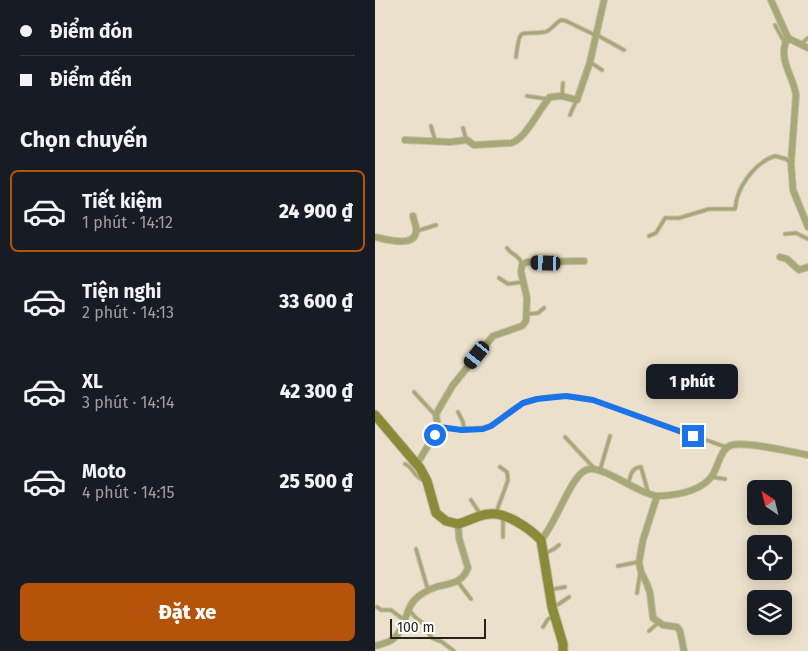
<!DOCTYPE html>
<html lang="vi">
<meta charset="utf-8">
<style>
body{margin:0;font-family:"Fira Sans",sans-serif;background:#20242c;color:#f1f3f6;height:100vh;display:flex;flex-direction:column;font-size:19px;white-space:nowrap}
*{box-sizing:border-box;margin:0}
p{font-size:16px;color:#9ea1a6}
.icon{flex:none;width:28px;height:28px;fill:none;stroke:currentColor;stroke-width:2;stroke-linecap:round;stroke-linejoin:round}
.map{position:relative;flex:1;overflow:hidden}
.sheet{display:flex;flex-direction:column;background:#171b24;width:375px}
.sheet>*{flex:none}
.guide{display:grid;align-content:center;height:110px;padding:0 20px;background:#171b24}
.needle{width:32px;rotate:325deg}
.buttons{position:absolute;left:372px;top:480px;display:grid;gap:10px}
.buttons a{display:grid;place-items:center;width:45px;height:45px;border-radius:8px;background:#171b24;box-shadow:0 2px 12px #0003;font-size:25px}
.scale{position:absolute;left:15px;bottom:12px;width:96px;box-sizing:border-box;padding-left:5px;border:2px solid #27231b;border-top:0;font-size:14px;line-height:18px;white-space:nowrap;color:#27231b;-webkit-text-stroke:4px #fff;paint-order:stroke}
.end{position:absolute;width:22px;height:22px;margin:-11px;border:6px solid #1a73e8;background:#fff;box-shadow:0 0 0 2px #fff}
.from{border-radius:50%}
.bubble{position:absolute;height:35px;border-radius:8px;background:#171b24;box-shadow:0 2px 12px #0003;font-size:16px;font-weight:800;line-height:35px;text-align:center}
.car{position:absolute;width:15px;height:30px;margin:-15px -8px;border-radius:6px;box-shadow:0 0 4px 1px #0007;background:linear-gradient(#222 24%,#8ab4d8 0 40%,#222 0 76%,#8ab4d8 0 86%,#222 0)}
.guide b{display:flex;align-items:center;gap:18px;height:48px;font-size:19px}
.guide b+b{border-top:1px solid #363941}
.guide i{width:12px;height:12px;background:#f1f3f6}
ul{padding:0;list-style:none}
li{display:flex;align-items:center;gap:15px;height:82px;margin:0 10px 8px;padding:0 10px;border:2px solid transparent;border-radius:8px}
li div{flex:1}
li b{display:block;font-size:19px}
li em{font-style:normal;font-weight:800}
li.on{border-color:#b45309}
li>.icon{width:45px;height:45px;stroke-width:1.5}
h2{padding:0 20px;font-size:22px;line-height:60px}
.cta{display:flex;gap:10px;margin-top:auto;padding:10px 20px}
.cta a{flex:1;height:58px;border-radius:8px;background:#b45309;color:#fff;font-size:20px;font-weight:800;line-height:58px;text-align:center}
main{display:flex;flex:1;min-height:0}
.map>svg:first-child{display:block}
</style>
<main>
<section class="sheet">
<div class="guide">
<b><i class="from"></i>Điểm đón</b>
<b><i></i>Điểm đến</b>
</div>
<h2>Chọn chuyến</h2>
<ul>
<li class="on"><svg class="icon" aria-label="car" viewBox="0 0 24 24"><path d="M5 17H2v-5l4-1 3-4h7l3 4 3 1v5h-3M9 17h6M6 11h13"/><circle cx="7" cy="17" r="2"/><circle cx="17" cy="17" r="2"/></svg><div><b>Tiết kiệm</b><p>1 phút · 14:12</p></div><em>24 900 ₫</em></li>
<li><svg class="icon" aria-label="car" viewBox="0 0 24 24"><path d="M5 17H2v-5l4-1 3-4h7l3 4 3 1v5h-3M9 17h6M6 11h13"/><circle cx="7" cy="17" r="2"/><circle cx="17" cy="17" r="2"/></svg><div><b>Tiện nghi</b><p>2 phút · 14:13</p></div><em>33 600 ₫</em></li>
<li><svg class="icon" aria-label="car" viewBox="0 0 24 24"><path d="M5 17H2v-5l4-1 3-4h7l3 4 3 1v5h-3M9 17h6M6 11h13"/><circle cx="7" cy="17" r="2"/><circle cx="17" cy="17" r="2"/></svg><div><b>XL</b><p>3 phút · 14:14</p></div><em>42 300 ₫</em></li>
<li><svg class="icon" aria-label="car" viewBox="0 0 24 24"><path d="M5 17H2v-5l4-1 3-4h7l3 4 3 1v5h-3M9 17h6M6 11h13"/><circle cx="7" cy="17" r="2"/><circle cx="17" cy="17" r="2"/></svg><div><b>Moto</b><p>4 phút · 14:15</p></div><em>25 500 ₫</em></li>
</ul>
<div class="cta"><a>Đặt xe</a></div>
</section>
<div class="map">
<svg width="433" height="651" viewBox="0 0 433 651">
<rect width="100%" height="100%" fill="#ebe0cb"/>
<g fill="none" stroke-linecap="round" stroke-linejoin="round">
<!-- lane casing -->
<g stroke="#c8beab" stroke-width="5">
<g id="lane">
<path d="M400 25 410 43"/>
<path d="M222 35 249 50"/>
<path d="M426 44 433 38"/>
<path d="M141 57C145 25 144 36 170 32 177 30 180 23 186 20L191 21 220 35"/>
<path d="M215 62 227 70"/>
<path d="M187 95 188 83"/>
<path d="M152 96 172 99"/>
<path d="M195 115 201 101"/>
<path d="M56 126 60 140"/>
<path d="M88 128 91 139"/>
<path d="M42 231 61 225"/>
<path d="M410 234 421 233 433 239"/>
<path d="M274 236 281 233 290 218H304L334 209H360C361 206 361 201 362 198 367 181 383 161 400 156L411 159 416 163"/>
<path d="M132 248C137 256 143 253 147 264"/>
<path d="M124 278 133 284 148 282"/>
<path d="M153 314 163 313 169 308"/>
<path d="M39 392 61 416"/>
<path d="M64 427 87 430 89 428 88 422 83 412"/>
<path d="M89 428C124 432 121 415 148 403 169 394 196 394 218 400L351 447"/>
<path d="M190 437 219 468"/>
<path d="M30 464C39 468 39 478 49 480"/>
<path d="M225 470 235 436"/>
<path d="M337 477 350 479"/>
<path d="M253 484C256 475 256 468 266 467L273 492"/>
<path d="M96 500 106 515"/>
<path d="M121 513 133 480 132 472 125 467"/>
<path d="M128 537V516"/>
<path d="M41 549 53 590"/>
<path d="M169 554 179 549 184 545"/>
<path d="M243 566 263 562"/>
<path d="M83 582 96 599"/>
<path d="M174 590 190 587"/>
<path d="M262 593 265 573"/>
<path d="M2 607 6 610H16L29 620"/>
<path d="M177 607 184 604 194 597"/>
<path d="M34 610 40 617 54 628V634L57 638 67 642 79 651"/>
<path d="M168 627 173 619 178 617"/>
<path d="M274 631 283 623"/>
</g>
</g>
<!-- street casing -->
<g stroke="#c8beab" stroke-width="8">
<g id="street">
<path d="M396 0 413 38C412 41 410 43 410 45 405 61 419 79 421 95L416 163 418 190 433 227"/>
<path d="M413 38 433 48"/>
<path d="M30 140 75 142 92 140 99 145 136 143C151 139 164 109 175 97L187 96 202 100 215 62 229 0"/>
<path d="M0 237C10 239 39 248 41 232 42 227 39 221 38 216"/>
<path d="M405 257 412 259 424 270 433 267"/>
<path d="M42 464 63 429 61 414 78 385 118 336 147 326 151 321 152 298 146 272 147 265 152 262 209 261"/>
<path d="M282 496 268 540 264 562 266 572 272 584 275 593 278 618 288 625 302 627 305 631 309 651"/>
<path d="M166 540C181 524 195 477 211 470 227 463 266 497 285 496 303 495 326 491 337 476 344 466 345 448 357 445 371 441 417 452 433 455"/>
<path d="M0 646C6 644 13 643 18 639 32 629 29 606 44 596 49 592 55 589 61 587 75 583 87 584 93 568L84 538 83 524"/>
</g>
</g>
<!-- secondary casing -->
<g stroke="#c8beab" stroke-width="11">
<path id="secondary" d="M0 415 45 468 52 481 61 513 71 521 83 524C94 521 103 515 114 514 131 512 154 528 166 540L177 607 188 644V651"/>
</g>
<!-- lane -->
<use href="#lane" stroke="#a6a875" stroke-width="3"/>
<!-- street -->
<use href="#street" stroke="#a6a875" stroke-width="6"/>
<!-- secondary -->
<use href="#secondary" stroke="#898b39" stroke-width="9"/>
</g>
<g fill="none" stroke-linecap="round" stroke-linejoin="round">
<!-- route -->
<path stroke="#1a73e8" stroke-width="6" d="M60 435 64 427 87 430 108 429 116 426 148 403 162 399 191 396 218 400 318 436"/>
</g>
</svg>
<div class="buttons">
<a><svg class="needle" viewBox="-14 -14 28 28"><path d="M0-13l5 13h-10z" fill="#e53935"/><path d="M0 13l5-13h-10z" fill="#9ea1a6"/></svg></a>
<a><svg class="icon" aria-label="locate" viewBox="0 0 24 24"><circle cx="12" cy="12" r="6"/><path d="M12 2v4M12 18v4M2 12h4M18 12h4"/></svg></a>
<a><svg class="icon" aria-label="layers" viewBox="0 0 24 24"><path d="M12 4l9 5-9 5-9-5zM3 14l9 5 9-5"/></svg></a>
</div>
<div class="scale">100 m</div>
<i class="end from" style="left:60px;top:435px"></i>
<i class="end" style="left:318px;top:436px"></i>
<div class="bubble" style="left:271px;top:364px;width:92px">1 phút</div>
<i class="car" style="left:171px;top:263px;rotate:272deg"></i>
<i class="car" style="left:102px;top:355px;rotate:219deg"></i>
</div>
</main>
